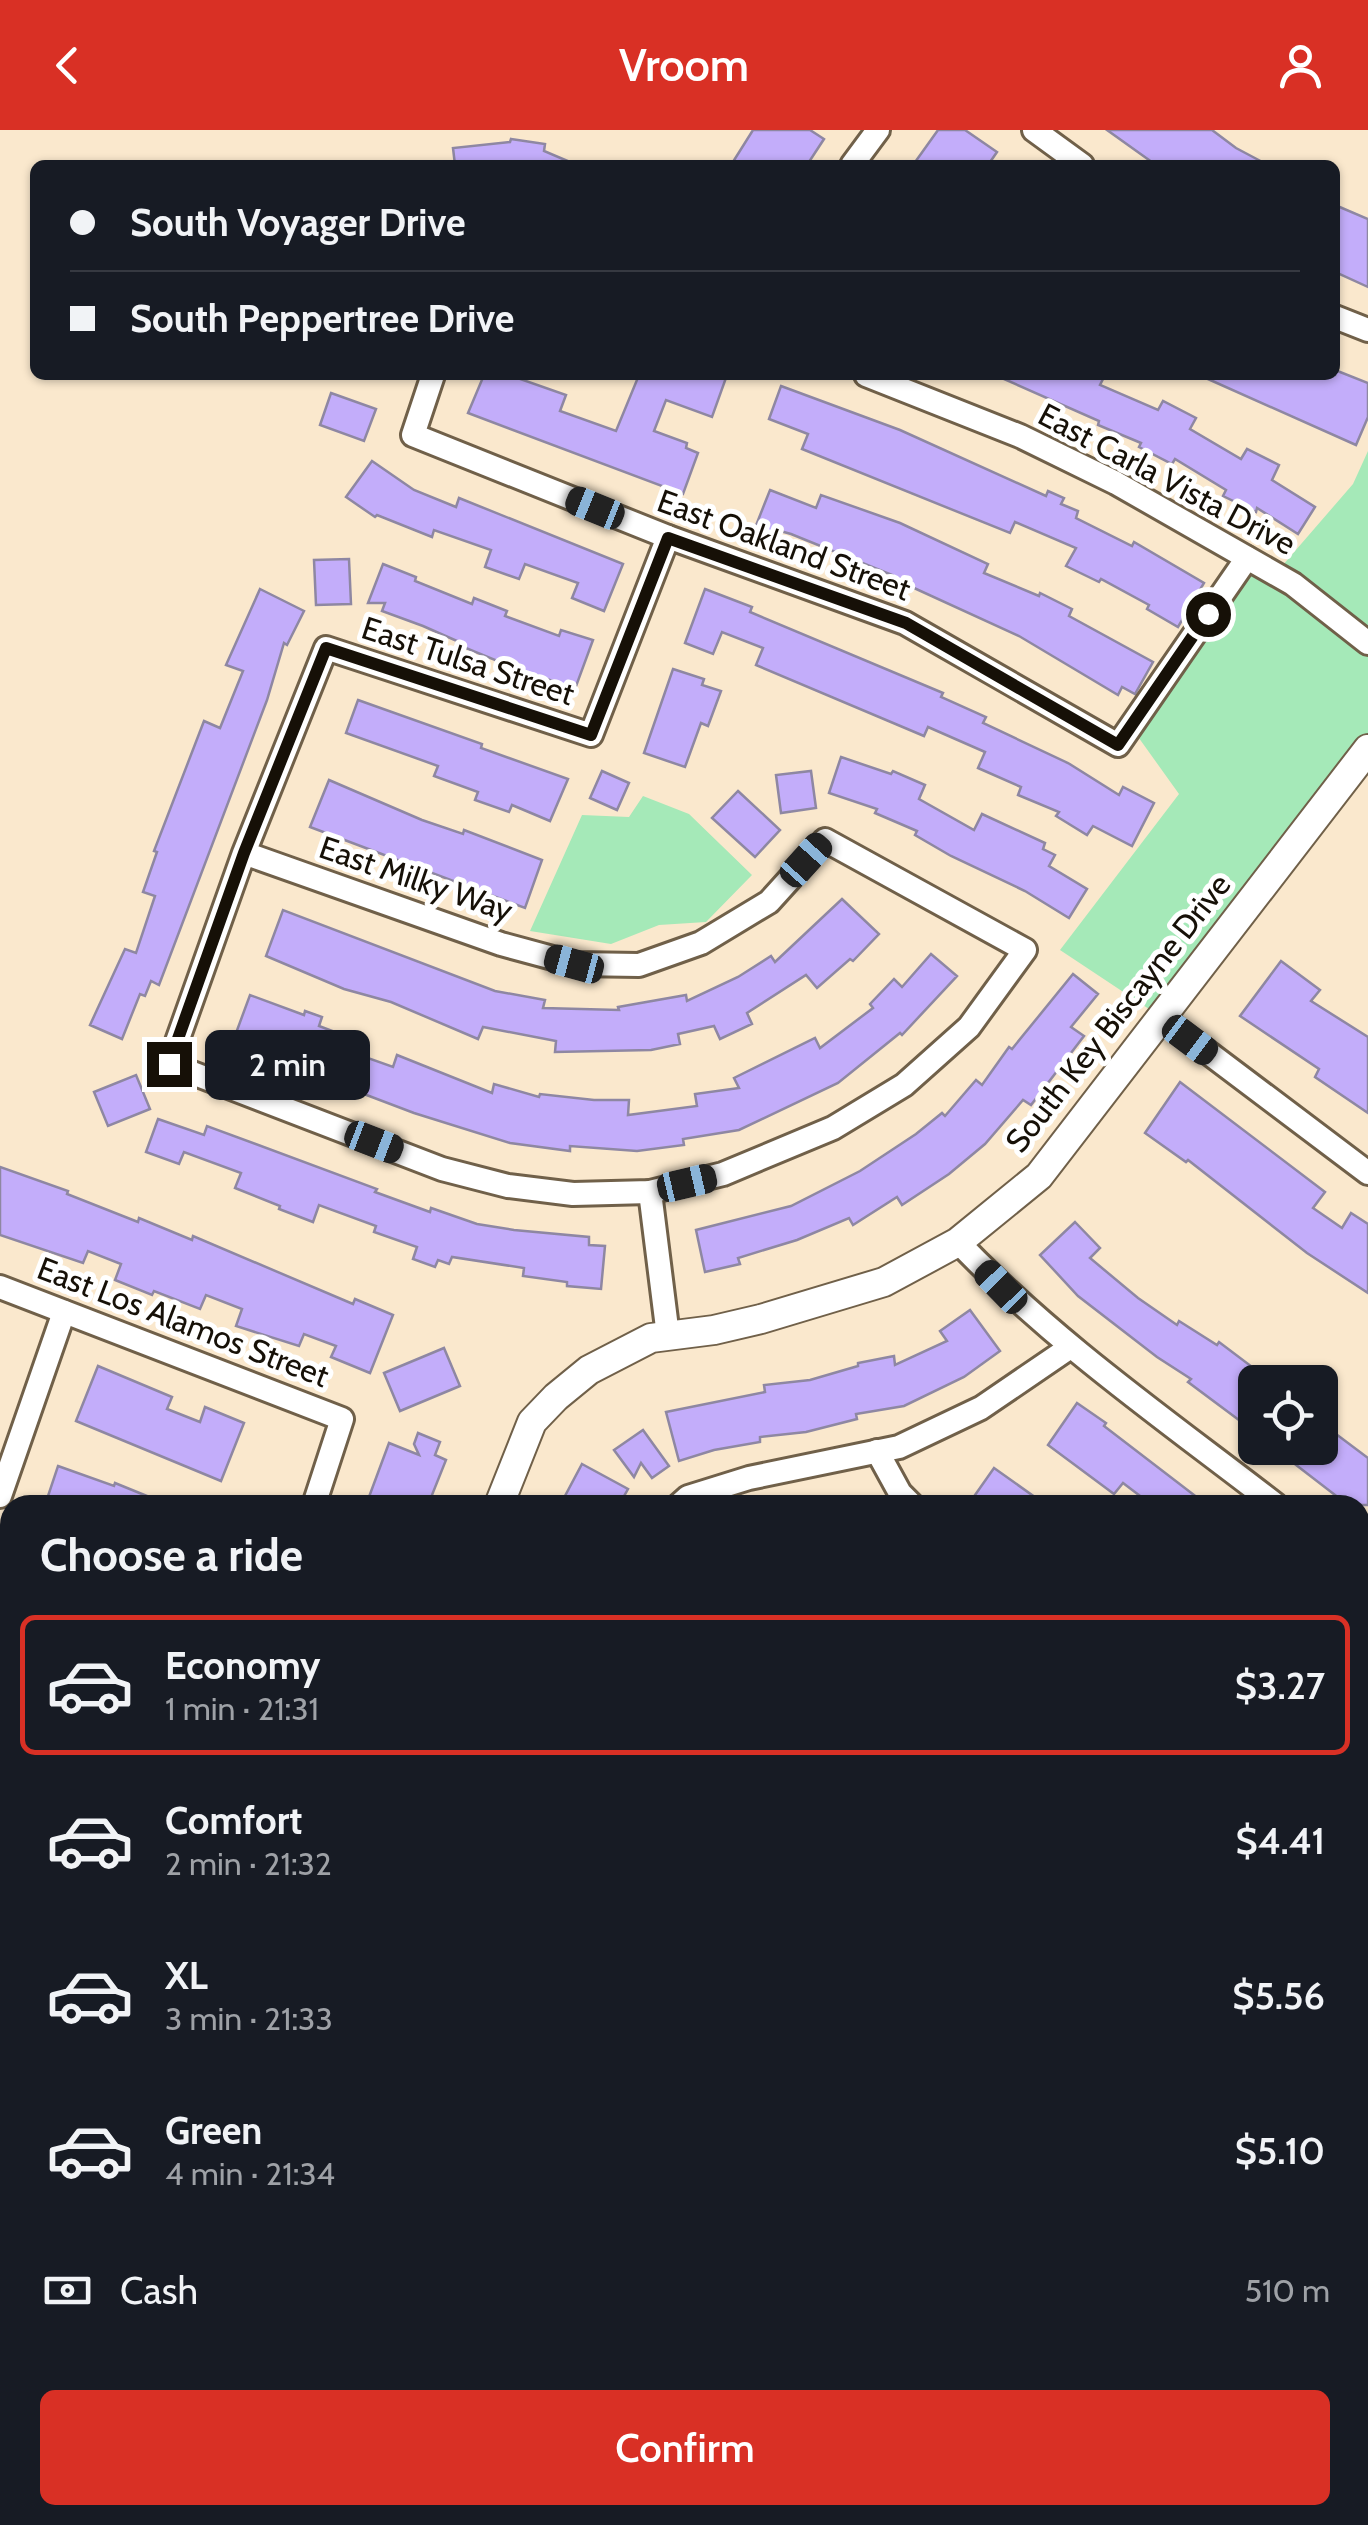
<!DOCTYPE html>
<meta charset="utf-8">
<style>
body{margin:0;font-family:Cabin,sans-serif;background:#242831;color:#f1f3f6;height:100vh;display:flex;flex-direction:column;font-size:38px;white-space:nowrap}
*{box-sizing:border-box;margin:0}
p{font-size:32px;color:#9ea1a6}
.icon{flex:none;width:55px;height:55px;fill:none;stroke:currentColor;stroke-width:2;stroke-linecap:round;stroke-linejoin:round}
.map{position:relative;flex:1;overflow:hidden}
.sheet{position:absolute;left:0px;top:1365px;width:1370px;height:1030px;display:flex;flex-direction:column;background:#171b24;border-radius:30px 30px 0 0;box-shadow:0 2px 8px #0004}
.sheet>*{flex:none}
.top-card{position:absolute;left:30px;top:30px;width:1310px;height:220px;border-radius:15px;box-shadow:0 2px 8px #0004;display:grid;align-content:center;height:220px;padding:0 40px;background:#171b24}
.buttons{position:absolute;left:1238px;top:1235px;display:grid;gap:20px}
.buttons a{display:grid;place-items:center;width:100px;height:100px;border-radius:15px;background:#171b24;box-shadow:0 2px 8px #0004;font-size:50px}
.end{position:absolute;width:45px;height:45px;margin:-22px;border:12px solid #161007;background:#fff;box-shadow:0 0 0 5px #fff}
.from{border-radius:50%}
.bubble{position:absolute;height:70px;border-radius:15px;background:#171b24;box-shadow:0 2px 8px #0004;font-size:32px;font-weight:600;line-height:70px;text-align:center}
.car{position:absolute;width:30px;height:60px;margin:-30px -15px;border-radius:12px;box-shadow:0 0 8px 2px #0007;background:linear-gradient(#222 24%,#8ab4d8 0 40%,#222 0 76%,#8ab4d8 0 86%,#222 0)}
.top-card b{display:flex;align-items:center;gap:35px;height:95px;font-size:38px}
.top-card b+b{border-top:2px solid #363941}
.top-card i{width:25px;height:25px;background:#f1f3f6}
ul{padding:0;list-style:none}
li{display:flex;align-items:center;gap:30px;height:140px;margin:0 20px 15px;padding:0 20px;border:5px solid transparent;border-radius:15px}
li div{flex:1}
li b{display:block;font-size:38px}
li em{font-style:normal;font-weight:600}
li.active{border-color:#d93025}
li>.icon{width:90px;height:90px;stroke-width:1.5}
h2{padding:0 40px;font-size:45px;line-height:120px}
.pay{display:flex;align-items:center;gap:25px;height:110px;padding:0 40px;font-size:38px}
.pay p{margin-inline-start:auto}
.cta{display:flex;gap:20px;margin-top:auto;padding:20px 40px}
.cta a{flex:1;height:115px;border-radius:15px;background:#d93025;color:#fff;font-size:40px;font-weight:600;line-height:115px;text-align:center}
header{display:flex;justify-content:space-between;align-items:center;height:130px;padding:0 40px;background:#d93025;color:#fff;font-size:45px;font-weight:600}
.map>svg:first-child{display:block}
</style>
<header><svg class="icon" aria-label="back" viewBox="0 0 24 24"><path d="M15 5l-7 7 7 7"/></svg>Vroom<svg class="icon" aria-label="person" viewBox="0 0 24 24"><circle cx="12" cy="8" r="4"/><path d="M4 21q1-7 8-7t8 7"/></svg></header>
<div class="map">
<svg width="1368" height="2395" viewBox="0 0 1368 2395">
<rect width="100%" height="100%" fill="#fae8cd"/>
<!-- green -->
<g fill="#a5e9b8">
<path d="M1368 321V619L1161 887 1060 820 1179 664 1131 597 1247 428 1276 443 1353 354Z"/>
<path d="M643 666 689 684 752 745 706 792 659 795 611 814 530 801 582 685 629 687Z"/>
<path d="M0 1441 10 1445V1575L0 1572Z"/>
<path d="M1368 1563V1720L1360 1729V1572Z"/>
<path d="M1368 1900V2395H943L952 2385H1360V1909Z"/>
<path d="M635 2385H789L781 2395H627Z"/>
</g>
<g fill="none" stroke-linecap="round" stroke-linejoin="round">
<!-- stream -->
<g stroke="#67d3f5" stroke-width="6">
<path d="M1360 1726 1368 1716"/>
<path d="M782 2395 790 2385"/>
</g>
<!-- canal -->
<g stroke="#67d3f5" stroke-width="22">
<path d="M1360 1841 1368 1832"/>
<path d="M885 2395 893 2385"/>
</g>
</g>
<!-- building -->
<g fill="#c3adfa" stroke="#8e87a2" stroke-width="2.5">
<path d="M753 0H810L824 9 807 35H731Z"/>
<path d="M938 0H965L997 22 988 35H913Z"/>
<path d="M1107 0H1212L1236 18 1268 35H1156Z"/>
<path d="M511 9 545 14 544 21 577 35H455L453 18 510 12Z"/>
<path d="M1335 75 1368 89V157L1335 142Z"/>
<path d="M1335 240 1368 253V287L1356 315 1199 245H1335Z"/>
<path d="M484 245H509L566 265 560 281 616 301 639 245H727L712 287 666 270 654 301 687 313 686 318 698 323 683 364 468 283Z"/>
<path d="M995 245H1105L1100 255 1158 280 1163 271 1196 288 1190 299 1241 329 1247 319 1279 335 1272 350 1315 377 1298 404 1257 378 1256 382 1223 366 1226 360 1175 329 1172 334 1139 317 1141 313 1098 295 1099 291Z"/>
<path d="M781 256 900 300 1046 366 1048 361 1064 368 1061 374 1078 381 1076 388 1132 416 1134 412 1204 453 1178 497 1147 479 1149 475 1101 449 1099 452 1066 436 1076 418 1015 392 1010 403 802 319 808 304 769 289Z"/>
<path d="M331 263 376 279 364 311 320 295Z"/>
<path d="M372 331 414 360 456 377 459 368 623 434 604 481 572 468 578 453 525 434 519 449 485 437 491 420 434 400 432 407 377 385 375 387 346 367Z"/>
<path d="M770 360 816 378 821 365 900 393 988 434 984 443 1039 466 1040 463 1072 479 1069 486 1153 532 1135 564 1122 557 1118 565 1019 506 890 447 892 445 791 404 773 399 771 404 755 398Z"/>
<path d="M349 429 351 474 316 475 314 430Z"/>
<path d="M383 434 416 447 415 451 472 474 474 468 507 481 505 486 559 506 561 500 593 510 575 559 510 536 456 514 457 511 423 496 382 481 385 473H368Z"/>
<path d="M260 459 304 481 287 515 284 513 267 570 159 855 151 851 145 866 140 864 122 909 90 895 125 819 136 823 155 766 143 762 157 722 154 721 204 591 220 598 243 541 226 535Z"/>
<path d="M705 459 752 477 750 482 943 563 941 567 986 587 983 593 1068 633 1119 665 1123 657 1154 673 1132 716 1093 696 1087 705 1056 686 1059 682 1018 665 1021 657 978 638 985 622 928 597 924 606 756 535 763 518 722 502 713 524 685 513Z"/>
<path d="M673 539 704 549 702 555 721 561 708 596 701 593 685 637 644 623Z"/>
<path d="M358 570 482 614 481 618 568 649 550 691 512 675 509 682 475 670 478 662 434 646 438 636 346 603Z"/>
<path d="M841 627 891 644 893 641 925 655 919 669 974 700 982 684 1045 713 1043 719 1055 725 1049 736 1087 759 1069 788 1025 761 951 726 915 705 917 701 875 683 877 679 829 663Z"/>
<path d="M602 641 629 653 617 680 590 668Z"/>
<path d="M811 641 816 678 781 683 776 645Z"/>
<path d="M329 650 422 690 463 704 464 700 542 730 525 778 310 697Z"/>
<path d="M738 661 780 700 755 727 712 688Z"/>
<path d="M842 769 879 804 853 831 850 829 817 858 806 845 747 883 752 894 720 909 714 896 678 904 680 914 651 920 555 922 556 911 483 897 478 909 391 872 344 859 266 826 283 780 495 861 545 870 543 878 619 880 618 877 686 865 687 871 738 847 771 826 775 832Z"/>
<path d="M931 824 957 846 902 905 900 903 838 953 739 1000 683 1009 684 1015 637 1021 570 1016V1021L510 1013 414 983 232 914 250 865 304 885 305 881 322 887 319 896 335 902 331 915 393 937 397 925 492 963 494 954 539 967 540 964 594 970H629L628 985 697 976 695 964 739 958 734 948 815 908 820 918 873 878 870 874 894 849 902 857Z"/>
<path d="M1281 831 1320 860 1311 871 1368 907V983L1315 947 1319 939 1240 886Z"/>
<path d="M1073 844 1098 864 1071 897 1084 906 1031 975 1023 970 985 1014 949 1044 902 1075 897 1067 853 1095 849 1088 797 1110 738 1128 740 1134 705 1142 696 1100 791 1076 860 1041 916 1004 942 983 945 986 976 950 982 955 1009 917 1012 919Z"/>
<path d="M136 945 150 979 108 996 94 962Z"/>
<path d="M1180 952 1325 1062 1313 1078 1342 1098 1351 1083 1368 1094V1163L1307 1123 1188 1030 1186 1032 1145 1003Z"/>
<path d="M158 989 204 1005 207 996 377 1059 375 1062 430 1082 431 1078 477 1094 514 1100 589 1107V1115L605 1116 601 1159 567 1156V1152L523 1146 524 1138 452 1127 449 1134 438 1130 435 1137 413 1129 417 1117 374 1102 376 1096 319 1075 313 1092 279 1079 280 1076 235 1058 241 1043 184 1022 179 1034 146 1022Z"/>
<path d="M0 1037 68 1061 67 1064 138 1092 139 1088 192 1110 193 1106 353 1174 355 1169 393 1185 370 1243 331 1227 336 1216 304 1204 299 1216 236 1196 242 1179 206 1165 200 1179 154 1161 152 1165 115 1150 121 1134 88 1121 83 1133 0 1105Z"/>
<path d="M1075 1092 1100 1118 1090 1128 1138 1168 1177 1195 1179 1191 1217 1215 1219 1212 1272 1252H1255V1302L1188 1252 1191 1249 1157 1227 1078 1166 1040 1125Z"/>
<path d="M970 1180 1000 1221 964 1247 904 1276 856 1284 857 1289 806 1302 760 1307V1312L714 1320 679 1331 666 1282 765 1262 764 1255 810 1250 858 1236V1233L894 1226 895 1235 947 1211 940 1201Z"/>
<path d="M444 1218 460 1256 400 1281 384 1243Z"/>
<path d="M98 1236 172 1267 167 1279 200 1292 205 1277 244 1293 221 1351 76 1291Z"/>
<path d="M1077 1273 1106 1293 1104 1296 1207 1375H1152L1123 1353 1114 1364 1048 1315Z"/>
<path d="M1320 1292 1368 1328V1375H1348L1274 1318H1320Z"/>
<path d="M643 1300 669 1336 652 1348 641 1333 634 1347 614 1320Z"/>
<path d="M418 1303 440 1312 435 1325 446 1330 428 1375H366L389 1313 419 1325 414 1314Z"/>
<path d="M582 1334 628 1359 619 1375H582L565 1366Z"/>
<path d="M58 1336 114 1356 115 1353 169 1375H45Z"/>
<path d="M994 1338 1046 1375H968Z"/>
</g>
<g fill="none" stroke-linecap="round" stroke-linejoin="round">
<!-- minor casing -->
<g stroke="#706049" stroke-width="28">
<g id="minor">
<path d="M1034 0 1082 35"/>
<path d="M852 35 878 0"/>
<path d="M1335 187 1368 200"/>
<path d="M433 245 413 305 668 407 905 493 1118 615 1247 428"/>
<path d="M866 245 1020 306 1116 353 1293 454 1368 513"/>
<path d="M244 723 501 814 575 834 639 835 701 813 769 772 825 710 1025 820 969 897 904 955 833 998 723 1044 650 1062 573 1064 508 1056 442 1039 169 934 244 723 326 518 591 605 668 407"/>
<path d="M1161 887 1368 1043"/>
<path d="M650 1062 668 1206"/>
<path d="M958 1112C1055 1213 1166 1290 1276 1375"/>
<path d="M0 1157 342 1289 314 1375"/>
<path d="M877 1321 900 1363 912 1375"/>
<path d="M0 1366 64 1182"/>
<path d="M679 1375 688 1367 749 1348 899 1317 981 1278 1069 1218"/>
<path d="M0 1426 10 1430"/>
<path d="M1360 1440 1368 1446"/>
<path d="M1360 1572 1368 1563"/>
<path d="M0 1590 10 1593"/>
<path d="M0 1815 10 1819"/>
<path d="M0 2022 10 2026"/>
<path d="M0 2255 9 2232"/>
<path d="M343 2385 360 2395"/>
</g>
</g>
<!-- tertiary casing -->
<g stroke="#706049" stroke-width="32">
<g id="tertiary">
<path d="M499 1375 532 1292 556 1267 589 1240 651 1208 714 1200 761 1189 884 1152 958 1112 1039 1046 1368 619"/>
<path d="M108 2395 112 2385"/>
</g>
</g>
<!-- minor -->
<use href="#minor" stroke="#fff" stroke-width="22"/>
<!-- tertiary -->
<use href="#tertiary" stroke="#fff" stroke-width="28"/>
</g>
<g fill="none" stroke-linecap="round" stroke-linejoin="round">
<!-- route -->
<path stroke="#161007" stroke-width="12" d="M169 934 244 723 326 518 591 605 668 408 906 493 1118 615 1208 484"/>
</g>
<g text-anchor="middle" stroke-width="10" stroke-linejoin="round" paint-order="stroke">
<!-- street labels -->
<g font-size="32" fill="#161007" stroke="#fff">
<text transform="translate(1167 349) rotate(28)" y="11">East Carla Vista Drive</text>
<text transform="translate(784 415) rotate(20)" y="11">East Oakland Street</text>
<text transform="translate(468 531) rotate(18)" y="11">East Tulsa Street</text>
<text transform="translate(416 749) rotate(19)" y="11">East Milky Way</text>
<text transform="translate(1118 883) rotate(-52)" y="11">South Key Biscayne Drive</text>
<text transform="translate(183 1192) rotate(21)" y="11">East Los Alamos Street</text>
</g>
</g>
</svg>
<div class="buttons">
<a><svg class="icon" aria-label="locate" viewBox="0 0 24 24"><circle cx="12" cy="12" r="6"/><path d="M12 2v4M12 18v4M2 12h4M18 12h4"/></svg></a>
</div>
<i class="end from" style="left:1208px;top:484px"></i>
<i class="end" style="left:169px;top:934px"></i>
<div class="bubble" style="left:205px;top:900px;width:165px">2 min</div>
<i class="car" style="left:595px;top:378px;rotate:292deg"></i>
<i class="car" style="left:806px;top:730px;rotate:42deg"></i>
<i class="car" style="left:574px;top:834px;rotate:285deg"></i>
<i class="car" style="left:1190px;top:910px;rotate:127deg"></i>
<i class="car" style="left:374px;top:1012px;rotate:111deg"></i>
<i class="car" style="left:687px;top:1053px;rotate:77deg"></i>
<i class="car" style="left:1001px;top:1157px;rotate:316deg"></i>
<div class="top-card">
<b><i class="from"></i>South Voyager Drive</b>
<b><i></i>South Peppertree Drive</b>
</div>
<section class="sheet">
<h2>Choose a ride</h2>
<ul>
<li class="active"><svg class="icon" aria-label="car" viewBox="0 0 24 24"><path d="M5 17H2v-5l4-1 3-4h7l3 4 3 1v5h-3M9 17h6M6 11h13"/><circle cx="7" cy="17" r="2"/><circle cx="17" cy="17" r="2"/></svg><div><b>Economy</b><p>1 min · 21:31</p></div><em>$3.27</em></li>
<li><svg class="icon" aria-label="car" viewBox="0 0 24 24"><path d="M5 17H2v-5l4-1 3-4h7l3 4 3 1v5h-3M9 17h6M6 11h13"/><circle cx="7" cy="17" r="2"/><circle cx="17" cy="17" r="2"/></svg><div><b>Comfort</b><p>2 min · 21:32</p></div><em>$4.41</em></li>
<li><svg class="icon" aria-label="car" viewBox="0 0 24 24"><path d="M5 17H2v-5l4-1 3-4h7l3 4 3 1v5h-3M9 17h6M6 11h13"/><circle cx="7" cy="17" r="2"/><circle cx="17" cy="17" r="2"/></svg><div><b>XL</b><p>3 min · 21:33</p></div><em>$5.56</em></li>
<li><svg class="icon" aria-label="car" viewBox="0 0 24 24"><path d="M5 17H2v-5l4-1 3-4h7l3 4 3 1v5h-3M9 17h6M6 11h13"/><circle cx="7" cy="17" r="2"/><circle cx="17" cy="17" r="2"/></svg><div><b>Green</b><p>4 min · 21:34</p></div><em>$5.10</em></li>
</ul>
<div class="pay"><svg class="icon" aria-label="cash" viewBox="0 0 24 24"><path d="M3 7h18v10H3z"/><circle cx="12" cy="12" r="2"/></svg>Cash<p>510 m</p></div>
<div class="cta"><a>Confirm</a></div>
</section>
</div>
